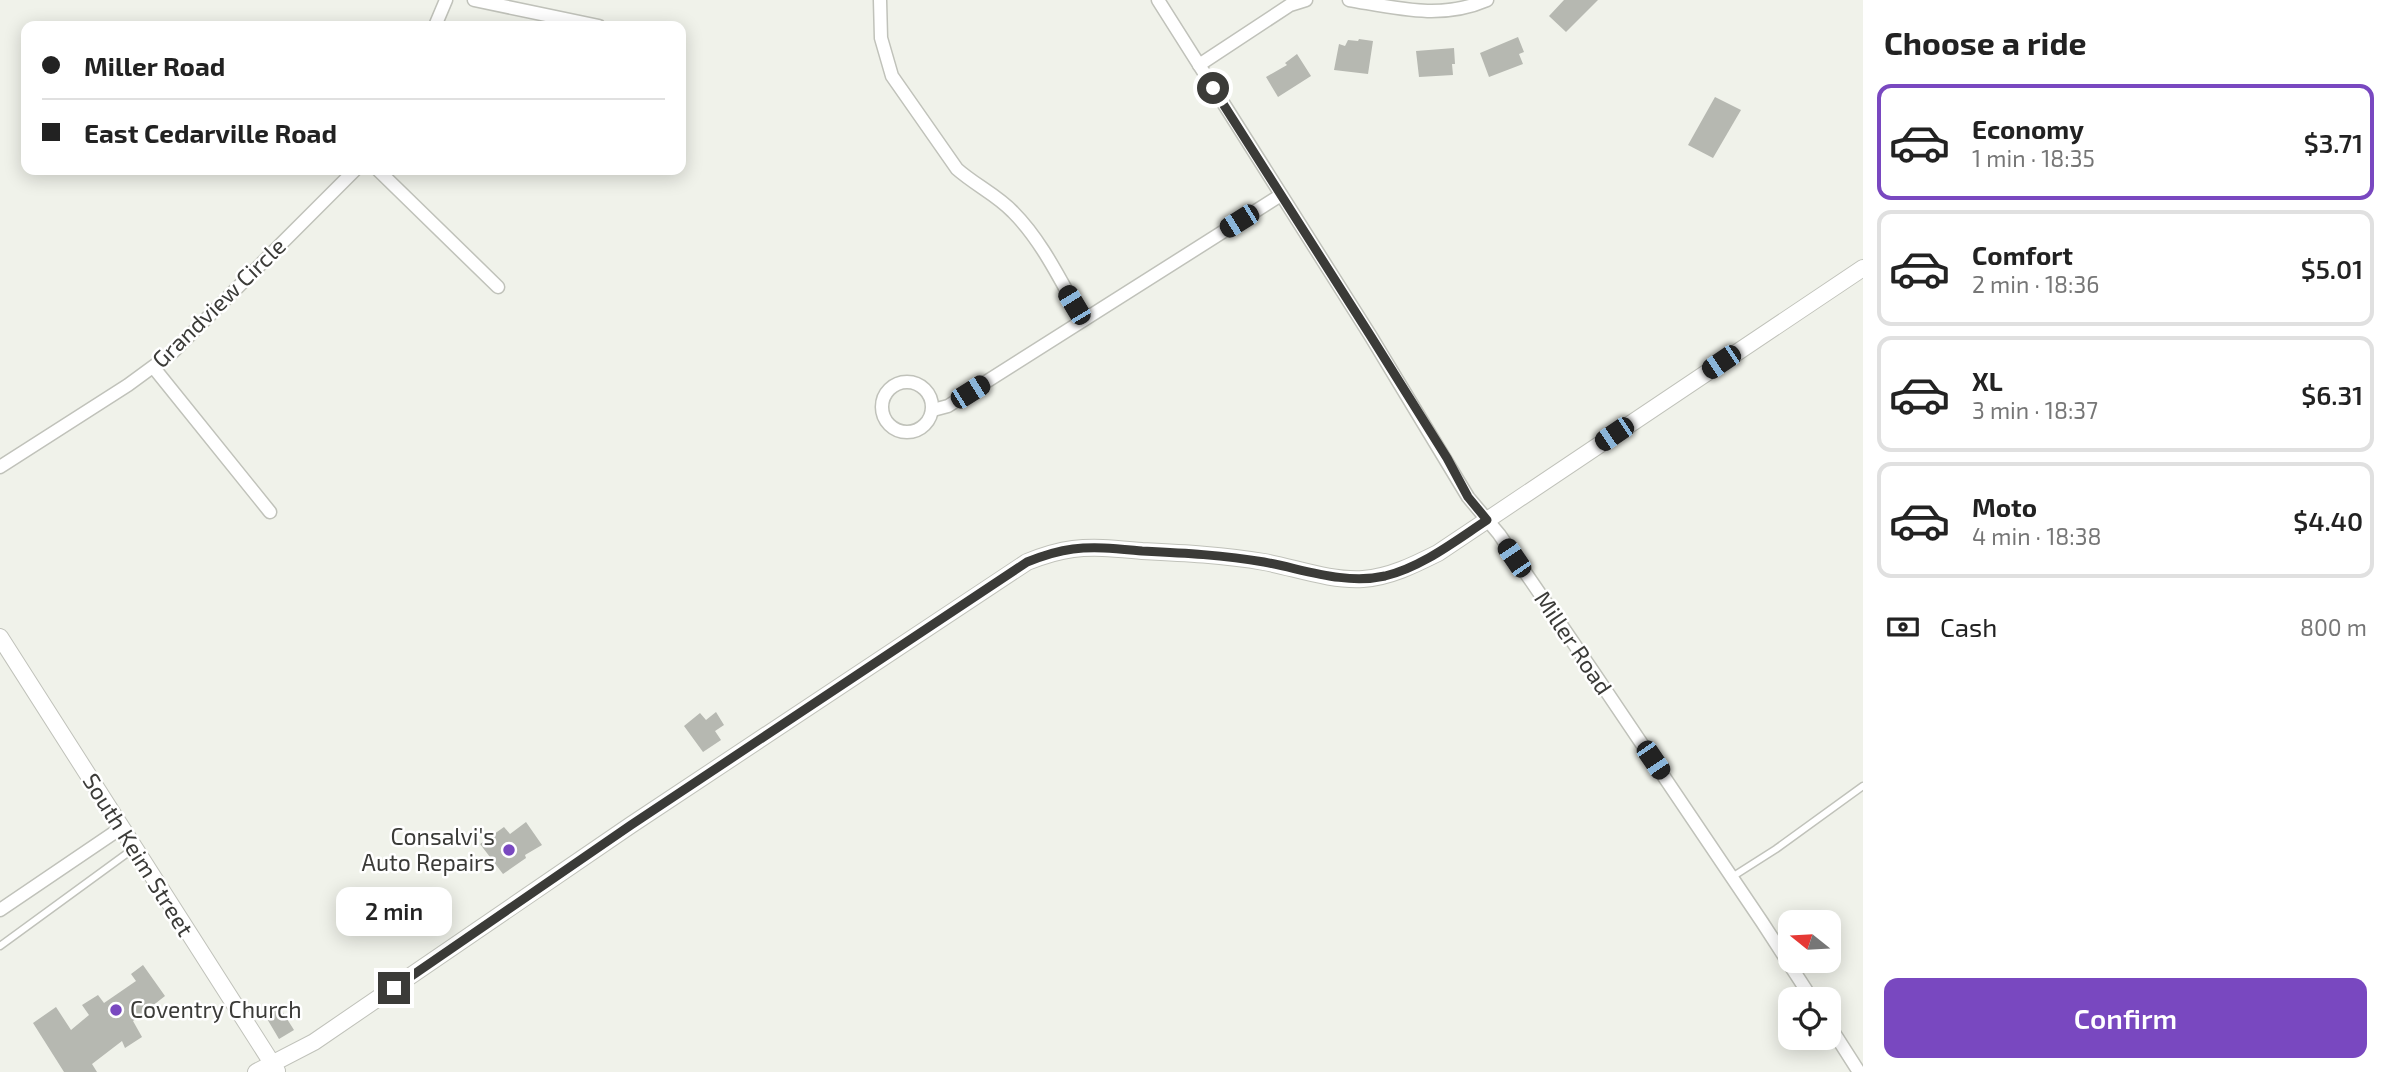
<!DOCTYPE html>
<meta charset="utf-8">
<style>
body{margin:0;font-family:"Exo 2",sans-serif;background:#f2f2f2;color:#222;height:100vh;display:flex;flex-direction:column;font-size:26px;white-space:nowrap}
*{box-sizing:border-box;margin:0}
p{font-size:23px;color:#767676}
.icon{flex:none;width:38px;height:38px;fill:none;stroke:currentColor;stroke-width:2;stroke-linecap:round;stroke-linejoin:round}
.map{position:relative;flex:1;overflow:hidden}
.side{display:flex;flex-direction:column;background:#fff;width:525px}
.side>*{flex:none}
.top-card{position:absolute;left:21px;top:21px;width:665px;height:154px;border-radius:14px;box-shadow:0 4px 18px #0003;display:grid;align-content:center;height:154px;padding:0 21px;background:#fff}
.needle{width:46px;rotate:288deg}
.controls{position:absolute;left:1778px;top:910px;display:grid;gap:14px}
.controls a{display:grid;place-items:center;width:63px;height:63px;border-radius:14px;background:#fff;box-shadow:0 4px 18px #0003;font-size:35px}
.end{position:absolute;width:32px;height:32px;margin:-16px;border:9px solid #3b3b38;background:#fff;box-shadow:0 0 0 4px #fff}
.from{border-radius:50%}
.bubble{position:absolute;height:49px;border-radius:14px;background:#fff;box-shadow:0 4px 18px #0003;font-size:23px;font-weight:600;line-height:49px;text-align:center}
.car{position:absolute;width:21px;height:42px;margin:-21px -10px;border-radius:9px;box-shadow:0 0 5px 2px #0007;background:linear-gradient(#222 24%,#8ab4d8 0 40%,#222 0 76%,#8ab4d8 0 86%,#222 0)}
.top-card b{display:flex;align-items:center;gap:24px;height:66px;font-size:26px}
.top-card b+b{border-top:2px solid #e0e0e0}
.top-card i{width:18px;height:18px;background:#222}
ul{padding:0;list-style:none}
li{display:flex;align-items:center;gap:21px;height:116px;margin:0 14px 10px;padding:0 7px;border:4px solid #e0e0e0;border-radius:14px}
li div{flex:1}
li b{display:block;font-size:26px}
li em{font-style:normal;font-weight:600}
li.current{border-color:#7948c0}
li>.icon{width:63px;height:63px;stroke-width:1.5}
h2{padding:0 21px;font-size:32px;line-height:84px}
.pay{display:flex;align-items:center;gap:18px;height:77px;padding:0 21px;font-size:26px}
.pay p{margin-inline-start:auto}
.button{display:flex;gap:14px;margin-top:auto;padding:14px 21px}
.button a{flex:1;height:80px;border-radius:14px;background:#7948c0;color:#fff;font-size:28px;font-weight:600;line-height:80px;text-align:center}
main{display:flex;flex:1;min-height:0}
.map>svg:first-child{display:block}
</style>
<main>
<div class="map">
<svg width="1863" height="1072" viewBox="0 0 1863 1072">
<rect width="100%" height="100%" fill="#f0f2ea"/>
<!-- building -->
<g fill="#b6b8b1">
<path d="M1564 0H1598L1566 32 1549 16Z"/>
<path d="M1518 37 1524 52 1519 54 1523 64 1489 77 1480 53Z"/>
<path d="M1359 39 1373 41 1368 74 1334 70 1339 44 1345 46 1348 40 1358 41Z"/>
<path d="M1454 48 1455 64H1452L1453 75 1419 77 1416 51Z"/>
<path d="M1297 54 1311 76 1278 97 1266 77 1287 65 1285 63Z"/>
<path d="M1715 97 1741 110 1713 158 1688 145Z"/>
<path d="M716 712 724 725 715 731 721 740 703 752 684 726 700 713 706 720Z"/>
<path d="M526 822 542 845 525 855 526 858 503 874 480 844 504 827 510 834Z"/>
<path d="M143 965 165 996 133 1021 142 1037 125 1048 122 1041 92 1064 97 1072H64L33 1023 56 1007 71 1030 89 1015 82 1005 98 995 104 1003 136 981 131 974Z"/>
<path d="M274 1004 279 1012 282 1011 294 1030 279 1039 263 1012Z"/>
</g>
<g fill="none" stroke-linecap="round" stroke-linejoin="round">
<!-- service casing -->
<g stroke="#c0c2ba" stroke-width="9">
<g id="service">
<path d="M1732 877 1776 849 1863 786"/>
<path d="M0 946 133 849"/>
</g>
</g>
<!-- minor casing -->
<g stroke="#c0c2ba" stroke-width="15">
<g id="minor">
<path d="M474 0 599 26"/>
<path d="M880 0 881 38 892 76 957 169C975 185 997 195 1013 212 1043 242 1062 284 1083 320"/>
<path d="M1158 0 1370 335 1468 497 1499 534 1594 673 1762 922 1812 999"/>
<path d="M1349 0C1397 8 1441 20 1487 0"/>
<path d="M435 26 446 0"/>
<path d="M1199 65 1290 5 1306 0"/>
<path d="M378 170 498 287"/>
<path d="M154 368 270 512"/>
<circle cx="907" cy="407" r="25"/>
<path d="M933 410 948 406 1281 195"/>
<path d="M0 467 128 385 173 352 355 170"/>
<path d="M0 910 121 828"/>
<path d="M1829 1025 1859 1072"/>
</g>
</g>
<!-- tertiary casing -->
<g stroke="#c0c2ba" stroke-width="18">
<g id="tertiary">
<path d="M0 637 277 1071"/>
<path d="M256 1072 314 1042 631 825 1027 562C1042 556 1057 551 1073 549 1096 546 1119 549 1142 551 1183 553 1224 555 1264 562 1296 568 1330 581 1363 579 1390 577 1414 565 1438 553L1863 268"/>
</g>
</g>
<!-- service -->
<use href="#service" stroke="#fff" stroke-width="6"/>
<!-- minor -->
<use href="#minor" stroke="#fff" stroke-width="12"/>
<!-- tertiary -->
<use href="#tertiary" stroke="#fff" stroke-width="16"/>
</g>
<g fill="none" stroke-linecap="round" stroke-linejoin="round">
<!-- route -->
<path stroke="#3b3b38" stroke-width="9" d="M394 988 631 825 1027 562C1042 556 1057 551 1073 549 1096 546 1120 549 1142 551 1183 553 1224 555 1264 562 1303 569 1344 585 1385 576 1422 567 1455 541 1487 520L1468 497 1447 458 1370 335 1213 88"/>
</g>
<!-- markers -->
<g fill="#7948c0" stroke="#fff" stroke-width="2.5">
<circle cx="509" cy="850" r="7"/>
<circle cx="116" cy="1010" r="7"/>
</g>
<g text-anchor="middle" stroke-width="5" stroke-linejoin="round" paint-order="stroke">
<!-- street labels -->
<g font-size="23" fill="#3b3b38" stroke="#fff">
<text transform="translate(219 303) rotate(-44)" y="8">Grandview Circle</text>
<text transform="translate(1573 643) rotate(56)" y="8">Miller Road</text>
<text transform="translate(138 855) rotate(58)" y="8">South Keim Street</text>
</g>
<!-- poi labels -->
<g font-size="23" fill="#3b3b38" stroke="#fff" text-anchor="end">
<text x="495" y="845">Consalvi's<tspan x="495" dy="26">Auto Repairs</tspan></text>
<text x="130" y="1018" text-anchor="start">Coventry Church</text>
</g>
</g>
</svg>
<div class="controls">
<a><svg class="needle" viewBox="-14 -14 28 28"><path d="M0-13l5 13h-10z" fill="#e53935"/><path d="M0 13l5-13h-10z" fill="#767676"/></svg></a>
<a><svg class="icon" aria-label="locate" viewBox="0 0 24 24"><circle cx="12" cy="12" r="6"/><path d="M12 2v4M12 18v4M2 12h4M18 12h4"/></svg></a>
</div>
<i class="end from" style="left:1213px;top:88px"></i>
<i class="end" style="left:394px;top:988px"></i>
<div class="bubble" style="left:336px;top:887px;width:116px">2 min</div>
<i class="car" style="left:1239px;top:221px;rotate:238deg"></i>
<i class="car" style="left:1074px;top:305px;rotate:329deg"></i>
<i class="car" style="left:1721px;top:362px;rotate:236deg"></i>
<i class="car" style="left:970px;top:392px;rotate:58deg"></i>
<i class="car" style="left:1614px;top:434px;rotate:236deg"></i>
<i class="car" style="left:1514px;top:558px;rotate:326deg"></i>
<i class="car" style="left:1653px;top:760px;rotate:146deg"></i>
<div class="top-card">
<b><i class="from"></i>Miller Road</b>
<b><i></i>East Cedarville Road</b>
</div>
</div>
<section class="side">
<h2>Choose a ride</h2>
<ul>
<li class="current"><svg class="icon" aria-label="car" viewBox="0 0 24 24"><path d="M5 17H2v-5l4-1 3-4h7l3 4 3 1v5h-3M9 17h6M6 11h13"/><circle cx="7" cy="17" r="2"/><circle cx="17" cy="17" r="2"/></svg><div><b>Economy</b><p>1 min · 18:35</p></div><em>$3.71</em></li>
<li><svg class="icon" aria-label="car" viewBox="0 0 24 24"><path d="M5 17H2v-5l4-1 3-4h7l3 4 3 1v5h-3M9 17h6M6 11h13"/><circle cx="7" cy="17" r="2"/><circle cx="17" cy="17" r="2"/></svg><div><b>Comfort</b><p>2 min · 18:36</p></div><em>$5.01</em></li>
<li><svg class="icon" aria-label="car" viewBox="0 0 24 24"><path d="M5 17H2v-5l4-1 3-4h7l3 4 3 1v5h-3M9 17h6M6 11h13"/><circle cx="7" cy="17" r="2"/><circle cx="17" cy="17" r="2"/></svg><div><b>XL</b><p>3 min · 18:37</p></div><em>$6.31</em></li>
<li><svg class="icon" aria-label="car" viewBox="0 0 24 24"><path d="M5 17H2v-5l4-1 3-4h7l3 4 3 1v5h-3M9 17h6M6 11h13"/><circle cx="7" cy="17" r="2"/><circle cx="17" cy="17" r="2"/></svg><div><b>Moto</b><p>4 min · 18:38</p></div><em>$4.40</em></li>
</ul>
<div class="pay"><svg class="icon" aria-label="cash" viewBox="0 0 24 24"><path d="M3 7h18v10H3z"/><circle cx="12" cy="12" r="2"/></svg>Cash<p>800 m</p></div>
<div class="button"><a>Confirm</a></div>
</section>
</main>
